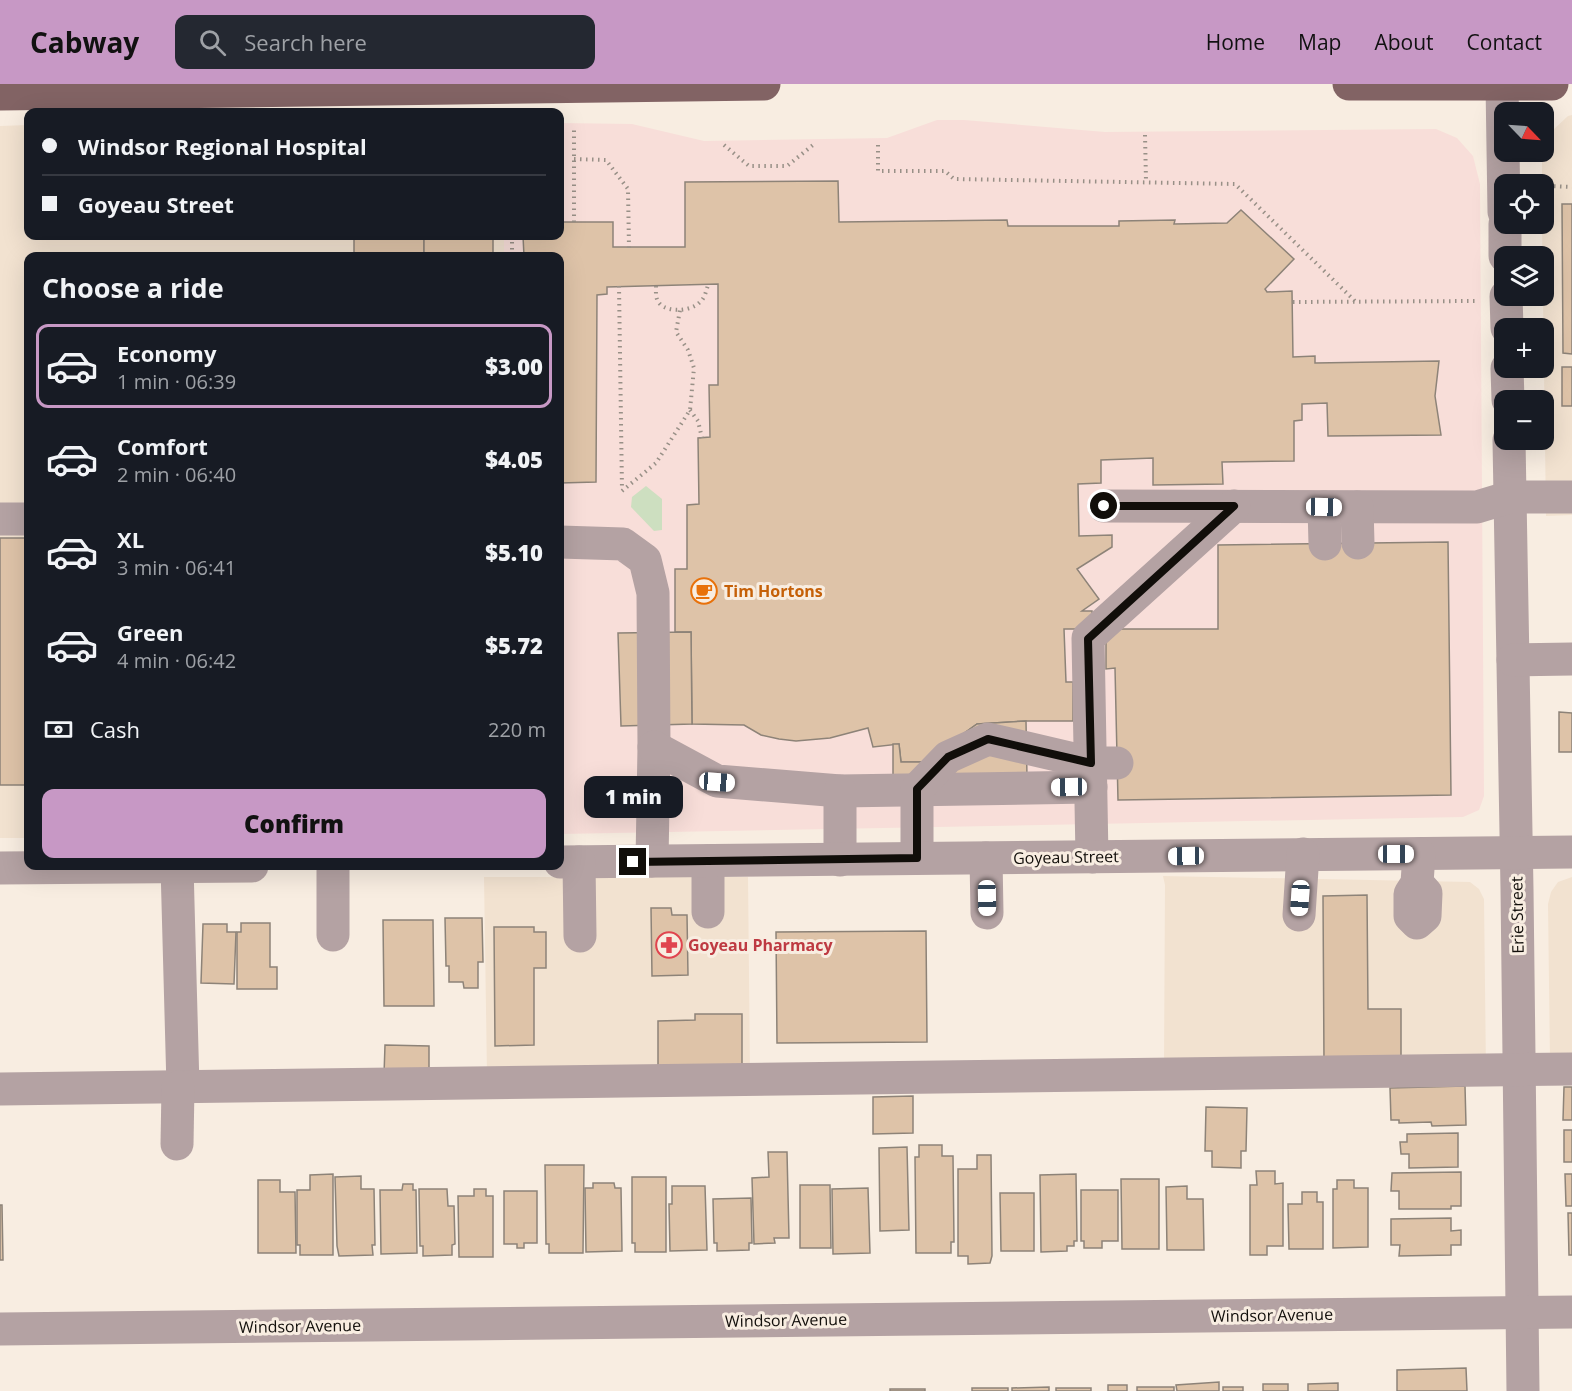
<!DOCTYPE html>
<meta charset="utf-8">
<style>
body{margin:0;font-family:"Open Sans",sans-serif;background:#242831;color:#f1f3f6;height:100vh;display:flex;flex-direction:column;font-size:22px;white-space:nowrap}
*{box-sizing:border-box;margin:0}
p{font-size:20px;color:#9ea1a6}
.icon{flex:none;width:33px;height:33px;fill:none;stroke:currentColor;stroke-width:2;stroke-linecap:round;stroke-linejoin:round}
.map{position:relative;flex:1;overflow:hidden}
.details{position:absolute;left:24px;top:168px;width:540px;height:618px;display:flex;flex-direction:column;background:#171b24;border-radius:12px;box-shadow:0 6px 24px #0002}
.details>*{flex:none}
.hud{position:absolute;left:24px;top:24px;width:540px;height:132px;border-radius:12px;box-shadow:0 6px 24px #0002;display:grid;align-content:center;height:132px;padding:0 18px;background:#171b24}
.needle{width:39px;rotate:115deg}
.buttons{position:absolute;left:1494px;top:18px;display:grid;gap:12px}
.buttons a{display:grid;place-items:center;width:60px;height:60px;border-radius:12px;background:#171b24;box-shadow:0 6px 24px #0002;font-size:30px}
.end{position:absolute;width:27px;height:27px;margin:-14px;border:8px solid #110e0a;background:#fff;box-shadow:0 0 0 3px #fff}
.from{border-radius:50%}
.bubble{position:absolute;height:42px;border-radius:12px;background:#171b24;box-shadow:0 6px 24px #0002;font-size:20px;font-weight:800;line-height:42px;text-align:center}
.car{position:absolute;width:18px;height:36px;margin:-18px -9px;border-radius:8px;box-shadow:0 0 4px 2px #0007;background:linear-gradient(#fff 24%,#345 0 40%,#fff 0 76%,#345 0 86%,#fff 0)}
.hud b{display:flex;align-items:center;gap:21px;height:57px;font-size:22px}
.hud b+b{border-top:2px solid #363941}
.hud i{width:15px;height:15px;background:#f1f3f6}
ul{padding:0;list-style:none}
li{display:flex;align-items:center;gap:18px;height:84px;margin:0 12px 9px;padding:0 6px;border:3px solid transparent;border-radius:12px}
li div{flex:1}
li b{display:block;font-size:22px}
li em{font-style:normal;font-weight:800}
li.on{border-color:#c798c5}
li>.icon{width:54px;height:54px;stroke-width:1.5}
h2{padding:0 18px;font-size:27px;line-height:72px}
.pay{display:flex;align-items:center;gap:15px;height:66px;padding:0 18px;font-size:22px}
.pay p{margin-inline-start:auto}
.button{display:flex;gap:12px;margin-top:auto;padding:12px 18px}
.button a{flex:1;height:69px;border-radius:12px;background:#c798c5;color:#111;font-size:24px;font-weight:800;line-height:69px;text-align:center}
header{display:flex;align-items:center;gap:36px;box-sizing:border-box;height:84px;padding:0 30px;background:#c798c5;color:#111}
header strong{font-size:28px}
nav{display:flex;gap:33px;margin-inline-start:auto;font-size:21px}
.search{width:420px;height:54px;background:#242831;display:flex;align-items:center;gap:15px;box-sizing:border-box;padding:0 21px;border-radius:12px;color:#9ea1a6;font-size:22px}
.map>svg:first-child{display:block}
</style>
<header>
<strong>Cabway</strong>
<div class="search"><svg class="icon" aria-label="search" viewBox="0 0 24 24"><circle cx="10" cy="10" r="6"/><path d="M15 15l6 6"/></svg>Search here</div>
<nav><a>Home</a><a>Map</a><a>About</a><a>Contact</a></nav>
</header>
<div class="map">
<svg width="1572" height="1307" viewBox="0 0 1572 1307">
<rect width="100%" height="100%" fill="#f8ede1"/>
<!-- built -->
<g fill="#f2e2d0">
<path d="M1572 31V431L1546 432 1542 140 1544 100H1542V68H1544V63L1552 47 1568 32Z"/>
<path d="M28 41V152H504V172H28V754H0V42Z"/>
<path d="M1163 792 1470 798 1479 805 1484 815 1486 988 1164 982 1165 801Z"/>
<path d="M484 793H748L750 988 487 990Z"/>
<path d="M1572 793V976H1550L1548 820 1551 808 1558 798Z"/>
</g>
<!-- medical -->
<path fill="#f8ded9" d="M937 36H964L1105 48 1436 45 1457 54 1473 72 1480 100 1484 712 1479 726 1463 733 560 750V172H504V152H560V39L632 40 704 57 887 54Z"/>
<!-- green -->
<path fill="#cddfc0" d="M646 402 662 415V446L654 447 631 423 632 413Z"/>
<!-- building -->
<g fill="#dec3a8" stroke="#8d8378" stroke-width="1.5">
<path d="M838 97 839 138 1007 136 1008 142H1119V137L1175 136 1174 140 1227 139 1241 126 1294 175 1265 205 1267 208 1292 207 1293 273 1315 272V279L1439 277 1435 312 1441 351 1328 352 1327 319 1302 320V336L1294 337V377L1222 378 1223 400 1153 401V374L1101 376V399L1078 400 1079 452 1112 451V463L1077 485 1099 515 1082 527H1092L1093 545H1064L1066 598H1073V637H1026L977 640 924 678H901L899 660 873 663 868 644 830 654 796 657 779 655 761 651 744 641 692 640 691 548H675V485H687V421L699 420 698 354 710 353 709 301H718V200L607 203V210L597 211 596 398 560 399V172H524L523 152H560V138H613V163H685V98Z"/>
<path d="M1562 120H1572V270L1563 269Z"/>
<rect x="354" y="152" width="70" height="20"/>
<rect x="424" y="152" width="69" height="20"/>
<rect x="1562" y="283" width="10" height="39"/>
<rect x="0" y="454" width="28" height="247"/>
<path d="M1448 458 1451 711 1118 716 1115 584 1106 585V545H1218V461Z"/>
<path d="M691 548 692 640 621 642 618 549Z"/>
<path d="M1559 628 1572 629V668H1559Z"/>
<path d="M1026 637 1027 694 893 696V660H899L901 678H924L977 640Z"/>
<path d="M1367 811 1368 925H1401V978L1324 979 1323 812Z"/>
<path d="M651 824H671L672 831H687L688 891 652 892Z"/>
<path d="M445 834H482L483 878H478V904H464L463 898H449V882H446Z"/>
<path d="M383 836H433L434 922H384Z"/>
<path d="M241 839H270V883H277V905H237V848H241Z"/>
<path d="M203 840H227V848H236L234 900 201 899Z"/>
<path d="M494 843H534V848H546V884H534V961L495 962Z"/>
<path d="M926 847 927 958 777 959 776 848Z"/>
<path d="M695 930H742V985L658 986V937L695 936Z"/>
<path d="M385 961 429 962V992L384 991Z"/>
<path d="M1465 1002 1466 1041 1432 1042 1431 1038 1399 1039V1036H1391L1390 1004Z"/>
<path d="M1564 1003H1572V1036H1563Z"/>
<path d="M913 1012V1049L873 1050V1013Z"/>
<path d="M1206 1023 1247 1024 1246 1067H1241V1084L1212 1083V1067H1205Z"/>
<rect x="1564" y="1046" width="8" height="32"/>
<path d="M1458 1049V1083L1409 1084V1070H1401L1400 1058H1407V1050Z"/>
<path d="M919 1061H942V1072H953L954 1158H951V1169H916L915 1073H919Z"/>
<path d="M907 1063 909 1146 880 1147 879 1064Z"/>
<path d="M768 1068H787L789 1154H774L775 1159 754 1160 752 1094 769 1093Z"/>
<path d="M977 1071H991L992 1172 990 1179 968 1180V1172H958V1085H977Z"/>
<path d="M545 1081H584L583 1169H549V1160H546Z"/>
<path d="M1256 1087H1275V1100L1283 1099V1162H1267V1171H1250V1101H1257Z"/>
<path d="M1461 1088V1122H1451V1125H1399V1107H1391L1392 1089Z"/>
<path d="M333 1090V1171H300V1161H297V1106H310V1091Z"/>
<path d="M1076 1090 1077 1157H1074V1162H1067V1167L1041 1168 1040 1091Z"/>
<path d="M1565 1090H1572V1122H1566Z"/>
<path d="M361 1092V1105H374L375 1161H372L373 1171 339 1172 337 1162 335 1093Z"/>
<path d="M632 1093H666V1168H635V1159H632Z"/>
<path d="M1121 1095H1159V1165H1122Z"/>
<path d="M258 1096H280V1108H295L296 1169H258Z"/>
<path d="M1337 1096H1354V1104H1368V1163L1333 1164V1105H1337Z"/>
<path d="M593 1099H614L615 1104H621L622 1167 586 1168 585 1104H593Z"/>
<path d="M403 1100H413V1106H416L417 1169 381 1170 380 1106H402Z"/>
<path d="M800 1101H830L831 1164H800Z"/>
<path d="M672 1102H705L707 1166 670 1167 669 1120H672Z"/>
<path d="M1187 1102V1115H1203L1204 1166H1167L1166 1103Z"/>
<path d="M868 1104 870 1169 833 1170 832 1105Z"/>
<path d="M419 1105H447L448 1122H454L455 1160 452 1161V1171L423 1172V1162H420Z"/>
<path d="M474 1105H486V1112H493V1173H459L458 1112H474Z"/>
<path d="M1081 1106H1118V1157H1102V1164H1084V1157H1081Z"/>
<path d="M504 1107H537V1159H524V1164H517V1160H504Z"/>
<path d="M1302 1108H1317V1118H1323V1165H1289L1288 1120H1302Z"/>
<path d="M1000 1109H1034V1167H1001Z"/>
<path d="M751 1114 752 1159H749V1166L717 1167V1159H714L713 1115Z"/>
<path d="M0 1121H2L3 1176H0Z"/>
<path d="M1568 1129H1572V1171H1569Z"/>
<path d="M1451 1134V1147L1461 1146V1161H1451V1171L1399 1172 1400 1161H1391V1135Z"/>
<path d="M1466 1284 1467 1307H1397V1286Z"/>
<path d="M1219 1298V1307H1177L1176 1301Z"/>
<path d="M1338 1299V1307H1308V1300Z"/>
<rect x="1263" y="1300" width="25" height="7"/>
<rect x="1108" y="1301" width="19" height="6"/>
<path d="M1049 1303V1307H1012V1304Z"/>
<rect x="1137" y="1303" width="37" height="4"/>
<rect x="1223" y="1303" width="20" height="4"/>
<rect x="972" y="1304" width="36" height="3"/>
<rect x="1056" y="1304" width="35" height="3"/>
<rect x="890" y="1305" width="35" height="2"/>
</g>
<g fill="none" stroke-linecap="round" stroke-linejoin="round">
<!-- path -->
<g stroke="#989087" stroke-width="4" stroke-dasharray="1.5 4.5" stroke-linecap="butt">
<path d="M1145 51 1146 97"/>
<path d="M724 61 749 82H787L813 61"/>
<path d="M878 61V87H945L954 95 1235 100 1356 218"/>
<path d="M574 75 606 76 628 105 629 164"/>
<path d="M1548 102 1572 103"/>
<path d="M574 138V44"/>
<path d="M512 152V172"/>
<path d="M619 202 622 406"/>
<path d="M656 202C656 208 655 215 660 220 669 229 692 227 700 218 705 214 706 207 708 201"/>
<path d="M1293 218 1476 217"/>
<path d="M690 326 698 337 702 354"/>
<path d="M622 407 656 379 690 326 694 284 688 266 676 248 680 226"/>
</g>
<!-- minor -->
<g stroke="#b4a2a3" stroke-width="33">
<path d="M1502 0 1504 128"/>
<path d="M1505 140V172"/>
<path d="M1506 212 1507 244"/>
<path d="M1507 284 1508 316"/>
<path d="M1509 356 1517 805 1523 1307"/>
<path d="M1104 422 1477 423 1510 413H1572"/>
<path d="M1324 423 1325 460"/>
<path d="M1357 423 1358 459"/>
<path d="M0 435H28"/>
<path d="M560 458 623 460 645 476 653 509 654 663 652 777"/>
<path d="M1513 576 1572 575"/>
<path d="M654 663 717 697 840 707 1091 703"/>
<path d="M1092 773 1088 554 1234 422"/>
<path d="M917 774V705L948 673 988 655 1091 679H1117"/>
<path d="M986 774 987 829"/>
<path d="M840 776V707"/>
<path d="M708 777V828"/>
<path d="M560 778 1572 768"/>
<path d="M579 778 580 852"/>
<path d="M177 782 183 1003"/>
<path d="M333 782V851"/>
<path d="M0 784 252 782"/>
<path d="M1417 799 1426 809 1425 832 1417 839 1410 832V810L1417 799 1419 770"/>
<path d="M1299 831 1303 770"/>
<path d="M0 1005 1572 985"/>
<path d="M177 1060 178 1003"/>
<path d="M0 1245 1572 1228"/>
</g>
<!-- major -->
<g stroke="#826364" stroke-width="33">
<path d="M1349 0H1552"/>
<path d="M0 10 764 0"/>
</g>
</g>
<g fill="none" stroke-linecap="round" stroke-linejoin="round">
<!-- route -->
<path stroke="#110e0a" stroke-width="8" d="M633 778 917 774V705L948 673 988 655 1091 679 1088 555 1234 422H1104"/>
</g>
<!-- icons -->
<defs>
<g id="cafe-ring" transform="scale(1.35)"><circle r="9.5" fill="#f8ede1" stroke="#e8710a" stroke-width="1.5"/><path d="M-5.5-4.5H6V0H3Q3 3.5 0 3.5H-2.5Q-5.5 3.5-5.5 0ZM3-3.2v2h1.7v-2ZM-6 4.5H4V6H-6Z" fill="#e8710a"/></g>
<g id="pharmacy-ring" transform="scale(1.35)"><circle r="9.5" fill="#f8ede1" stroke="#e0444e" stroke-width="1.5"/><path d="M-2-6h4v4h4v4h-4v4h-4v-4h-4v-4h4Z" fill="#e0444e"/></g>
</defs>
<g fill-rule="evenodd">
<use href="#cafe-ring" x="704" y="507"/>
<use href="#pharmacy-ring" x="669" y="861"/>
</g>
<g text-anchor="middle" stroke-width="6" stroke-linejoin="round" paint-order="stroke">
<!-- food labels -->
<g font-size="16" font-weight="bold" fill="#c56008" stroke="#f8ede1" text-anchor="start">
<text x="724" y="513">Tim Hortons</text>
</g>
<!-- street labels -->
<g font-size="16" fill="#110e0a" stroke="#f8ede1">
<text transform="translate(1066 773) rotate(-1)" y="6">Goyeau Street</text>
<text transform="translate(1517 831) rotate(-91)" y="6">Erie Street</text>
<text transform="translate(1272 1231) rotate(-1)" y="6">Windsor Avenue</text>
<text transform="translate(786 1236) rotate(-1)" y="6">Windsor Avenue</text>
<text transform="translate(300 1242) rotate(-1)" y="6">Windsor Avenue</text>
</g>
<!-- health labels -->
<g font-size="16" font-weight="bold" fill="#be3a42" stroke="#f8ede1" text-anchor="start">
<text x="688" y="867">Goyeau Pharmacy</text>
</g>
</g>
</svg>
<div class="buttons">
<a><svg class="needle" viewBox="-14 -14 28 28"><path d="M0-13l5 13h-10z" fill="#e53935"/><path d="M0 13l5-13h-10z" fill="#9ea1a6"/></svg></a>
<a><svg class="icon" aria-label="locate" viewBox="0 0 24 24"><circle cx="12" cy="12" r="6"/><path d="M12 2v4M12 18v4M2 12h4M18 12h4"/></svg></a>
<a><svg class="icon" aria-label="layers" viewBox="0 0 24 24"><path d="M12 4l9 5-9 5-9-5zM3 14l9 5 9-5"/></svg></a>
<a>+</a>
<a>−</a>
</div>
<i class="end from" style="left:1104px;top:422px"></i>
<i class="end" style="left:633px;top:778px"></i>
<div class="bubble" style="left:584px;top:692px;width:99px">1 min</div>
<i class="car" style="left:1324px;top:423px;rotate:91deg"></i>
<i class="car" style="left:717px;top:698px;rotate:94deg"></i>
<i class="car" style="left:1069px;top:703px;rotate:269deg"></i>
<i class="car" style="left:1396px;top:770px;rotate:90deg"></i>
<i class="car" style="left:1186px;top:772px;rotate:269deg"></i>
<i class="car" style="left:987px;top:814px;rotate:179deg"></i>
<i class="car" style="left:1300px;top:814px;rotate:184deg"></i>
<div class="hud">
<b><i class="from"></i>Windsor Regional Hospital</b>
<b><i></i>Goyeau Street</b>
</div>
<section class="details">
<h2>Choose a ride</h2>
<ul>
<li class="on"><svg class="icon" aria-label="car" viewBox="0 0 24 24"><path d="M5 17H2v-5l4-1 3-4h7l3 4 3 1v5h-3M9 17h6M6 11h13"/><circle cx="7" cy="17" r="2"/><circle cx="17" cy="17" r="2"/></svg><div><b>Economy</b><p>1 min · 06:39</p></div><em>$3.00</em></li>
<li><svg class="icon" aria-label="car" viewBox="0 0 24 24"><path d="M5 17H2v-5l4-1 3-4h7l3 4 3 1v5h-3M9 17h6M6 11h13"/><circle cx="7" cy="17" r="2"/><circle cx="17" cy="17" r="2"/></svg><div><b>Comfort</b><p>2 min · 06:40</p></div><em>$4.05</em></li>
<li><svg class="icon" aria-label="car" viewBox="0 0 24 24"><path d="M5 17H2v-5l4-1 3-4h7l3 4 3 1v5h-3M9 17h6M6 11h13"/><circle cx="7" cy="17" r="2"/><circle cx="17" cy="17" r="2"/></svg><div><b>XL</b><p>3 min · 06:41</p></div><em>$5.10</em></li>
<li><svg class="icon" aria-label="car" viewBox="0 0 24 24"><path d="M5 17H2v-5l4-1 3-4h7l3 4 3 1v5h-3M9 17h6M6 11h13"/><circle cx="7" cy="17" r="2"/><circle cx="17" cy="17" r="2"/></svg><div><b>Green</b><p>4 min · 06:42</p></div><em>$5.72</em></li>
</ul>
<div class="pay"><svg class="icon" aria-label="cash" viewBox="0 0 24 24"><path d="M3 7h18v10H3z"/><circle cx="12" cy="12" r="2"/></svg>Cash<p>220 m</p></div>
<div class="button"><a>Confirm</a></div>
</section>
</div>
